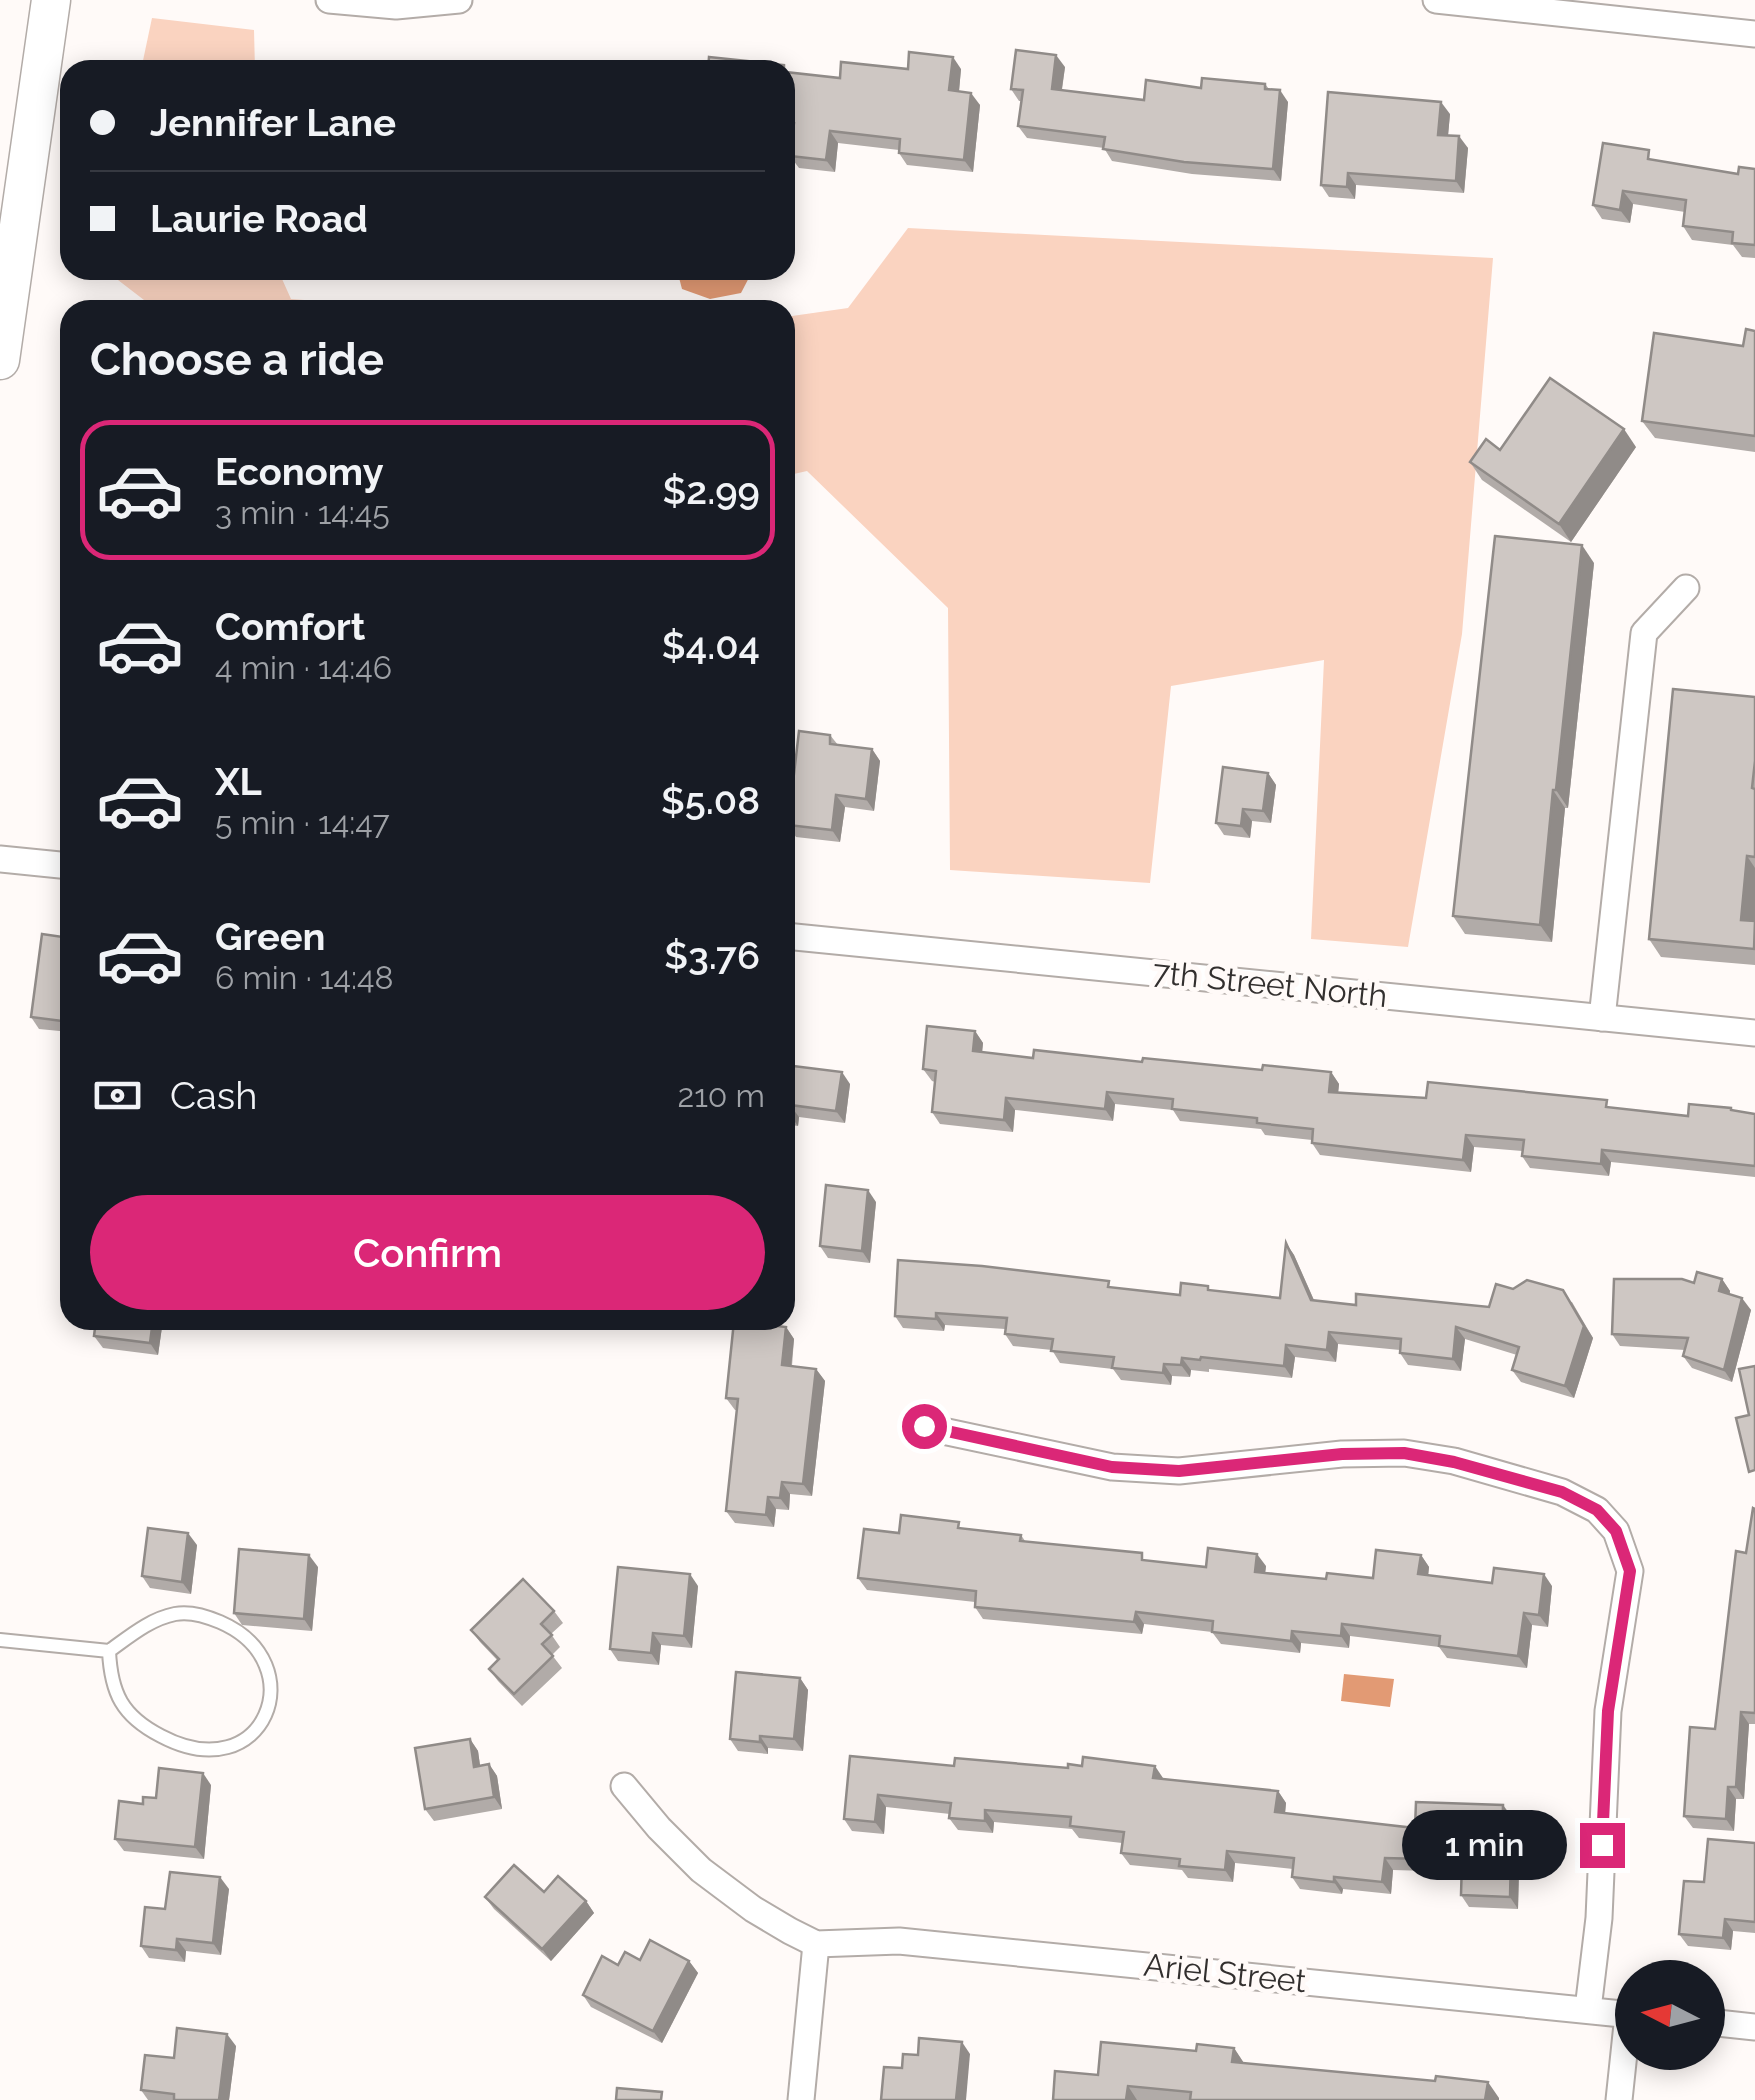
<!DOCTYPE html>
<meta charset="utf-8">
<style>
body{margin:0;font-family:Raleway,sans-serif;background:#242831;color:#f1f3f6;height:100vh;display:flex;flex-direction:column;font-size:38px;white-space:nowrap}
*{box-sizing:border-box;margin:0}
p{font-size:32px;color:#9ea1a6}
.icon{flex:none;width:55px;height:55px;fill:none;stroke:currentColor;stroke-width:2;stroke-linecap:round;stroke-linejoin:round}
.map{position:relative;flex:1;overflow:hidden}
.details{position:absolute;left:60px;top:300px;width:735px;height:1030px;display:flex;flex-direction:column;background:#171b24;border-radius:30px;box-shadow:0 5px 25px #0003}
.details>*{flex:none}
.guide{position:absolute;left:60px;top:60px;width:735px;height:220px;border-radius:30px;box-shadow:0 5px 25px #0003;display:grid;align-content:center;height:220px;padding:0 30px;background:#171b24}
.needle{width:65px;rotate:276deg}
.controls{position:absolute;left:1615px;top:1960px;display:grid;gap:20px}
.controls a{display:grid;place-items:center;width:110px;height:110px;border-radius:50%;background:#171b24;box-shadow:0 5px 25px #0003;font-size:50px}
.end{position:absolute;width:45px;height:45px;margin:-22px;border:12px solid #db2777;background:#fff;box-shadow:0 0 0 5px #fff}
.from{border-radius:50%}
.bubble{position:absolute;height:70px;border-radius:35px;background:#171b24;box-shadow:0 5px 25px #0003;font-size:32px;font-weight:600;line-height:70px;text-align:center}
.guide b{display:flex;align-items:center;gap:35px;height:95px;font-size:38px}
.guide b+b{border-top:2px solid #363941}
.guide i{width:25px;height:25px;background:#f1f3f6}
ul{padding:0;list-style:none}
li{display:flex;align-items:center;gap:30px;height:140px;margin:0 20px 15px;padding:0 10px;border:5px solid transparent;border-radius:30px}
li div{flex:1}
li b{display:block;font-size:38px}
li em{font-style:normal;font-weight:600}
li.current{border-color:#db2777}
li>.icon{width:90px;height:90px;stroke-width:1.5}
h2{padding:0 30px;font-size:45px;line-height:120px}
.pay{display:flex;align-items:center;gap:25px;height:110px;padding:0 30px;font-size:38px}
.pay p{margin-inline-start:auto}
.button{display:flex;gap:20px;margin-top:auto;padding:20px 30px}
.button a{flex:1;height:115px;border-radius:60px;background:#db2777;color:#fff;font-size:40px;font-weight:600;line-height:115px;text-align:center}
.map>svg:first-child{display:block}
</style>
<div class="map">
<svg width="1755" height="2100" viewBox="0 0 1755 2100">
<rect width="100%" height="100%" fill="#fffaf8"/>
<!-- green -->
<g fill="#fad3c0">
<path d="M152 18 254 30 255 70H141Z"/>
<path d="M908 228 1493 258 1462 634 1408 947 1311 939 1324 660 1171 686 1150 883 950 870 948 608 807 471 785 476V317L848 308Z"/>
<path d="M105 270H278L291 299 439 310H157Z"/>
</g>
<!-- water -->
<g fill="#e29a74">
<path d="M677 270H753L741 293 710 299 682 289Z"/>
<path d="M1344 1674 1394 1679 1390 1707 1341 1701Z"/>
</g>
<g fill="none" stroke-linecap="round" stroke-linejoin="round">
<!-- lane casing -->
<g stroke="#b3aca8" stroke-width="16">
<path id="lane" d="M0 1640 109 1651C130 1636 150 1619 175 1614 190 1611 206 1616 220 1622 315 1663 265 1791 161 1736 122 1716 111 1693 109 1651"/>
</g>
<!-- street casing -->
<g stroke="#b3aca8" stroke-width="29">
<g id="street">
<path d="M329 0 396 6 459 0"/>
<path d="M1436 0 1755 34"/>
<path d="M0 859 70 866"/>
<path d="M785 936 1755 1033"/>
<path d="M1602 1018 1644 633 1686 588"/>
<path d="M924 1427 1112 1467 1179 1471 1342 1454 1404 1453 1454 1461 1562 1492 1597 1510 1616 1531 1630 1571 1608 1711 1599 1918 1588 2009"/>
<path d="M624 1786 659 1828 701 1870 753 1909 790 1931 816 1944 899 1941 1632 2015"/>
<path d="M1708 2022 1755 2027"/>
<path d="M801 2100 816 1944"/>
<path d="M1619 2100 1628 2015"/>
</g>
</g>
<!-- secondary casing -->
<g stroke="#b3aca8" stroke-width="41">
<path id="secondary" d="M0 360 51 0"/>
</g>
<!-- lane -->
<use href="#lane" stroke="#fff" stroke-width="12"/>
<!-- street -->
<use href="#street" stroke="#fff" stroke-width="25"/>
<!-- secondary -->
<use href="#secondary" stroke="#fff" stroke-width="38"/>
</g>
<!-- wall -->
<g fill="#b1aba8">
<path d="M1065 67 1062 90 1144 100 1201 88 1265 84 1269 89 1288 102 1281 181 1192 174 1112 161 1104 148 1027 138 1018 126 1021 101H1019L1011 89Z"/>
<path d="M908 69H961L959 91 980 105 973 172 907 165 899 153V150L838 143 835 172 799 168 790 156 793 134 785 133V70L790 73 840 78Z"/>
<path d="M1450 114 1448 135 1468 148 1464 193 1356 185 1355 199 1329 197 1321 185Z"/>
<path d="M1656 160 1738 174 1755 169V258L1742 257 1733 245 1692 240 1683 226 1685 212 1633 204 1630 223 1602 219 1593 205Z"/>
<path d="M1755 331V452L1655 438 1642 421 1743 346Z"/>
<path d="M1636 447 1571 542 1482 480 1470 462 1500 450Z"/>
<path d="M1594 563 1568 808H1565L1552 942 1465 934 1453 916Z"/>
<path d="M1755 697V965L1661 957 1649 939Z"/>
<path d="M830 735 838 745 872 749 880 761 874 811 845 807 840 842 796 837 788 825Z"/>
<path d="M1268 773 1276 785 1271 823 1252 821 1250 838 1224 835 1216 823Z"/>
<path d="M70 938V1032L39 1029 31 1017Z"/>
<path d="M975 1031 983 1043 982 1052 1033 1058 1142 1062 1262 1070 1331 1072 1339 1084 1338 1093 1613 1108 1688 1116 1733 1111 1755 1114V1177L1611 1162 1609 1176 1530 1168 1522 1156V1151L1474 1147 1471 1172 1398 1164 1320 1155 1312 1143V1140L1265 1135 1261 1129 1180 1121 1173 1110 1115 1104 1113 1121 1015 1110 1013 1132 940 1124 932 1112 935 1082 932 1081 923 1069Z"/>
<path d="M785 1065 850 1084 845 1123 799 1117 798 1126 785 1124Z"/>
<path d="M876 1202 870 1263 828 1258 820 1246Z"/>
<path d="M1286 1243 1294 1255 1314 1300 1356 1305 1489 1307 1513 1289 1572 1302 1593 1338 1574 1398 1521 1382 1512 1370 1517 1355 1465 1339 1461 1371 1408 1365 1400 1353V1350L1338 1344 1336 1362 1295 1357 1292 1378 1209 1369V1372L1191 1370 1190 1377 1172 1376 1171 1385 1121 1380 1113 1369 1060 1363 1052 1350 1013 1346 1005 1334V1329L945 1325 944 1331 903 1328 895 1316 1114 1288 1180 1295 1211 1291 1280 1298Z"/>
<path d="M1722 1279 1730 1291V1294L1751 1310 1732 1382 1692 1368 1683 1356 1685 1350 1620 1346 1612 1334 1694 1283Z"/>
<path d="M163 1320 158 1355 103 1348 94 1336Z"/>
<path d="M786 1327 794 1339 792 1366 816 1369 825 1381 812 1496 790 1494 789 1510 776 1509 774 1527 735 1523 726 1511 737 1410H735L726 1398Z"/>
<path d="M1755 1509V1724H1749L1744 1799H1736L1734 1831 1693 1828 1684 1816 1715 1729 1746 1553Z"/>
<path d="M965 1529 1021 1535 1025 1541 1148 1561 1206 1567 1266 1566 1265 1572 1326 1579 1373 1578 1421 1555 1429 1567 1428 1576 1492 1583 1552 1586 1548 1627 1532 1625 1527 1668 1447 1658 1439 1647 1350 1636 1349 1648 1301 1643 1300 1653 1221 1644 1212 1632 1144 1624 1142 1634 983 1619 975 1607V1602L867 1590 858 1578 899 1533Z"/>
<path d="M197 1545 191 1594 150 1588 142 1576Z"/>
<path d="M318 1567 312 1631 242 1625 234 1613Z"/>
<path d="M698 1586 692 1648 661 1645 659 1665 618 1661 610 1649Z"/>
<path d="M554 1611 563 1623 551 1634 560 1647 552 1655 562 1668 522 1706 498 1681 489 1669 498 1661 480 1642 471 1630Z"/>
<path d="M800 1678 808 1690 803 1751 768 1748V1754L738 1751 730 1739Z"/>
<path d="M470 1739 478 1751 480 1766 489 1764 497 1776 502 1809 434 1821 425 1809Z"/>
<path d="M850 1756 954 1766 1163 1779 1278 1791 1286 1803 1285 1813 1415 1828 1512 1817 1510 1857 1519 1869 1518 1909 1469 1907 1461 1895 1462 1872 1393 1870 1391 1894 1343 1889 1342 1894 1300 1889 1292 1877 1293 1869 1235 1863 1233 1882 1188 1878 1182 1870 1130 1865 1121 1853 1122 1843 1079 1838 1072 1829 994 1822 993 1833 958 1830 949 1818 950 1814 886 1807 884 1834 852 1831 844 1819Z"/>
<path d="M211 1785 204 1859 124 1851 115 1839 143 1804Z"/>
<path d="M1755 1843V1933L1733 1931 1731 1950 1688 1946 1679 1934 1704 1882Z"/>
<path d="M229 1889 221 1955 186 1951 185 1962 149 1958 141 1946 165 1909Z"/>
<path d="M544 1892 586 1901 594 1913 551 1961 494 1909 485 1897Z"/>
<path d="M640 1960 689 1961 698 1973 662 2043 591 2007 583 1995 618 1965Z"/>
<path d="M236 2046 229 2100H148L141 2090 174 2058Z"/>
<path d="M1234 2048 1244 2063 1499 2098V2100H1053L1098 2075 1196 2051Z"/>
</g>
<!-- shaded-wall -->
<g fill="#908b88">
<path d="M1056 55 1065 67 1060 101 1052 89Z"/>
<path d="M953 57 961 69 958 102 949 90Z"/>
<path d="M1280 90 1288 102 1281 181 1273 169Z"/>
<path d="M971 93 980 105 973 172 964 160Z"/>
<path d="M1441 102 1450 114 1447 147 1438 135Z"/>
<path d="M830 131 838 143 835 172 826 160Z"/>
<path d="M1459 136 1468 148 1464 193 1456 181Z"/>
<path d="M1348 173 1356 185 1355 199 1347 187Z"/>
<path d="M1623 191 1633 204 1630 223 1620 210Z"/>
<path d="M1624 429 1636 447 1571 542 1559 524Z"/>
<path d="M1582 545 1594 563 1568 808 1556 790Z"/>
<path d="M872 749 880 761 874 811 866 799Z"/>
<path d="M1268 773 1276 785 1271 823 1263 811Z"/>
<path d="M1553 790 1565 808 1552 942 1540 925Z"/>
<path d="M836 795 845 807 840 842 832 830Z"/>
<path d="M1243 809 1252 821 1250 838 1241 826Z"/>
<path d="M1747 856 1755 868V919L1753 938 1741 920Z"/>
<path d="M975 1031 983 1043 981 1063 973 1051Z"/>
<path d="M842 1072 850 1084 845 1123 836 1111Z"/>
<path d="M1331 1072 1339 1084 1337 1104 1329 1092Z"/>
<path d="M1107 1092 1115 1104 1113 1121 1105 1109Z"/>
<path d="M1006 1098 1015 1110 1013 1132 1004 1120Z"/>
<path d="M790 1105 799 1117 798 1126 789 1114Z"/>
<path d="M1466 1135 1474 1147 1471 1172 1463 1160Z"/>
<path d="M1602 1150 1611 1162 1609 1176 1601 1164Z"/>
<path d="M868 1190 876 1202 870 1263 862 1251Z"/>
<path d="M1286 1243 1294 1255 1319 1312 1311 1300Z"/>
<path d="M1722 1279 1730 1291 1727 1303 1719 1291Z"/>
<path d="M1563 1290 1593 1338 1574 1398 1565 1386Z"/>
<path d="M1742 1298 1751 1310 1732 1382 1724 1370Z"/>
<path d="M936 1313 945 1325 944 1331 936 1319Z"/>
<path d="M153 1320H163L158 1355 150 1343Z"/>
<path d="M786 1327 794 1339 790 1377 782 1365Z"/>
<path d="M1456 1327 1465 1339 1461 1371 1453 1359Z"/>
<path d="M1329 1332 1338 1344 1336 1362 1327 1350Z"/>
<path d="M1286 1345 1295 1357 1292 1378 1284 1366Z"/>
<path d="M1182 1358 1191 1370 1190 1377 1181 1365Z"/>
<path d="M1164 1364 1172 1376 1171 1385 1163 1373Z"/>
<path d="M816 1369 825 1381 812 1496 803 1484Z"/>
<path d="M782 1482 790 1494 789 1510 780 1498Z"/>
<path d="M768 1497 776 1509 774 1527 766 1515Z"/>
<path d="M188 1533 197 1545 191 1594 182 1582Z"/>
<path d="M1257 1554 1266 1566 1264 1584 1255 1572Z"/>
<path d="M309 1555 318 1567 312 1631 304 1619Z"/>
<path d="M1421 1555 1429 1567 1427 1586 1418 1574Z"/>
<path d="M690 1574 698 1586 692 1648 684 1636Z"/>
<path d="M1544 1574 1552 1586 1548 1627 1539 1615Z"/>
<path d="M1136 1612 1144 1624 1142 1634 1134 1622Z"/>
<path d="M1524 1613 1532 1625 1527 1668 1518 1656Z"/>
<path d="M1342 1624 1350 1636 1349 1648 1341 1636Z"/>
<path d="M1292 1631 1301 1643 1300 1653 1291 1641Z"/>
<path d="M653 1633 661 1645 659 1665 651 1653Z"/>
<path d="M800 1678 808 1690 803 1751 794 1739Z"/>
<path d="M1741 1712 1749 1724 1744 1799 1736 1787Z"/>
<path d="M760 1736 768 1748V1754L760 1742Z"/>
<path d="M470 1739 478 1751 482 1779 474 1767Z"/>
<path d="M489 1764 497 1776 502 1809 494 1797Z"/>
<path d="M1155 1766 1163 1778H1153Z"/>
<path d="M203 1773 211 1785 204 1859 195 1847Z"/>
<path d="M1728 1787 1736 1799 1734 1831 1726 1819Z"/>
<path d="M1278 1791 1286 1803 1284 1824 1275 1812Z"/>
<path d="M878 1795 886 1807 884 1834 875 1822Z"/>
<path d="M1503 1805 1512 1817 1510 1869 1502 1857Z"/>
<path d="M985 1810 994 1822 993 1833 985 1821Z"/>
<path d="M1227 1851 1235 1863 1233 1882 1225 1870Z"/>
<path d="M1511 1857 1519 1869 1518 1909 1510 1897Z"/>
<path d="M1385 1858 1393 1870 1391 1894 1382 1882Z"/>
<path d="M220 1877 229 1889 221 1955 213 1943Z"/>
<path d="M1334 1877 1343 1889 1342 1894 1334 1882Z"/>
<path d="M586 1901 594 1913 551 1961 542 1949Z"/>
<path d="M1725 1919 1733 1931 1731 1950 1723 1938Z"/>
<path d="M177 1939 186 1951 185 1962 176 1950Z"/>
<path d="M689 1961 698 1973 662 2043 653 2031Z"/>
<path d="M227 2034 236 2046 229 2100H219Z"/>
<path d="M962 2042 970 2054 966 2100H956Z"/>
<path d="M1234 2048 1245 2065 1232 2062Z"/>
<path d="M1488 2082 1499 2098V2100H1485Z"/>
<path d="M1128 2086 1137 2100H1126Z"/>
</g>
<!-- building -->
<g fill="#cec7c3" stroke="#908b88" stroke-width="2.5">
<path d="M1016 50 1056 55 1052 89 1144 100 1146 80 1201 88 1202 78 1265 84V89L1280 90 1273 169 1184 162 1103 149 1105 137 1018 126 1023 90 1011 89Z"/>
<path d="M909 52 953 57 949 90 971 93 964 160 899 153 900 139 830 131 826 160 790 156 794 123 785 122V72L840 78 841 62 908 69Z"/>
<path d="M709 57 784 65V70H708Z"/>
<path d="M1328 92 1441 102 1438 135 1459 136 1456 181 1348 173 1347 187 1321 185Z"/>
<path d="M1603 143 1649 150 1648 159 1738 174 1739 167 1755 169V245L1732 243 1733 232 1683 226 1686 200 1623 191 1620 210 1593 205Z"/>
<path d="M1746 329 1755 331V436L1642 421 1654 333 1743 346Z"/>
<path d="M1550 378 1624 429 1559 524 1470 462 1486 439 1500 450Z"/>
<path d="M1495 536 1582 545 1556 790H1553L1540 925 1453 916Z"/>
<path d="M1673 689 1755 697V761L1752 788 1755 789V857L1747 856 1741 920 1755 921 1754 949 1649 939Z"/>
<path d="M799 731 830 735V744L872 749 866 799 836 795 832 830 788 825Z"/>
<path d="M1223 767 1268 773 1263 811 1243 809 1241 826 1216 823Z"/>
<path d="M42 934 70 938V1022L31 1017Z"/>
<path d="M927 1026 975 1031 973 1051 1033 1058 1034 1050 1142 1062 1143 1058 1262 1070 1263 1065 1331 1072 1329 1092 1426 1098 1428 1082 1607 1100 1606 1107 1688 1116 1689 1104 1731 1108V1110L1755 1114V1166L1602 1150 1601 1164 1522 1156 1524 1140 1466 1135 1463 1160 1390 1152 1312 1143 1313 1129 1257 1123V1118L1172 1109 1173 1099 1107 1092 1105 1109 1006 1098 1004 1120 932 1112 936 1071 923 1069Z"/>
<path d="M785 1065 842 1072 836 1111 790 1105 789 1114 785 1113Z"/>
<path d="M826 1185 868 1190 862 1251 820 1246Z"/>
<path d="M1286 1243 1311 1300 1356 1305V1294L1489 1307 1496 1284 1513 1289 1527 1280 1563 1290 1584 1326 1565 1386 1512 1370 1519 1347 1456 1327 1453 1359 1400 1353 1401 1339 1329 1332 1327 1350 1286 1345 1284 1366 1201 1357 1200 1360 1182 1358 1181 1365 1164 1364 1163 1373 1112 1368 1114 1357 1051 1351 1053 1339 1005 1334 1007 1318 936 1313V1319L895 1316 898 1260 982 1266 1109 1281 1108 1287 1180 1295 1181 1283 1208 1286V1290L1280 1298Z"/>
<path d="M1697 1272 1722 1279 1719 1291 1742 1298 1724 1370 1683 1356 1688 1338 1612 1334 1614 1279H1682L1694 1283Z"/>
<path d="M96 1320H153L150 1343 94 1336Z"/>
<path d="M734 1321 786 1327 782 1365 816 1369 803 1484 782 1482 780 1498 768 1497 766 1515 726 1511 738 1399 726 1398Z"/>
<path d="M1755 1366V1470L1749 1472 1736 1418 1749 1415 1739 1369Z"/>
<path d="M1753 1508 1755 1509V1713L1741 1712 1736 1787H1728L1726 1819 1684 1816 1690 1727 1715 1729 1736 1551 1746 1553Z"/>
<path d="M901 1515 959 1522 958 1528 1021 1535 1020 1541 1142 1553V1560L1206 1567 1208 1548 1257 1554 1255 1572 1326 1579 1327 1573 1373 1578 1376 1550 1421 1555 1418 1574 1492 1583 1494 1568 1544 1574 1539 1615 1524 1613 1518 1656 1439 1646 1440 1636 1342 1624 1341 1636 1292 1631 1291 1641 1212 1632 1213 1621 1136 1612 1134 1622 975 1607 976 1591 858 1578 864 1529 899 1533Z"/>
<path d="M148 1528 188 1533 182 1582 142 1576Z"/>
<path d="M239 1549 309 1555 304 1619 234 1613Z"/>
<path d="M618 1567 690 1574 684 1636 653 1633 651 1653 610 1649Z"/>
<path d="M523 1579 554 1611 541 1624 552 1635 542 1644 553 1656 514 1694 489 1669 499 1659 471 1630Z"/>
<path d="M736 1672 800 1678 794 1739 760 1736V1742L730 1739Z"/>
<path d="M470 1739 474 1767 489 1764 494 1797 425 1809 415 1748Z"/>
<path d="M850 1756 954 1766 955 1758 1068 1768V1764L1082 1766 1083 1757 1155 1766 1153 1778 1278 1791 1275 1812 1415 1828 1416 1802 1503 1805 1502 1857H1511L1510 1897 1461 1895 1462 1860 1385 1858 1382 1882 1334 1877V1882L1292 1877 1294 1858 1227 1851 1225 1870 1179 1866 1180 1859 1121 1853 1124 1832 1070 1826 1071 1817 985 1810V1821L949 1818 951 1803 878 1795 875 1822 844 1819Z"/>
<path d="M159 1768 203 1773 195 1847 115 1839 119 1801 143 1804V1797L156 1798Z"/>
<path d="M1708 1839 1755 1843V1922L1725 1919 1723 1938 1679 1934 1684 1881 1704 1882Z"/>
<path d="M514 1865 544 1892 558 1876 586 1901 542 1949 485 1897Z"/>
<path d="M170 1872 220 1877 213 1943 177 1939 176 1950 141 1946 145 1907 165 1909Z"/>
<path d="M650 1940 689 1961 653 2031 583 1995 602 1956 618 1965 625 1952 640 1960Z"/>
<path d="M177 2028 227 2034 219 2100H174V2094L141 2090 145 2055 174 2058Z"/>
<path d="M919 2038 962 2042 956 2100H881L884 2067 902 2068 903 2054 918 2055Z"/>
<path d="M1101 2042 1196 2051 1197 2044 1234 2048 1232 2062 1435 2081 1436 2076 1488 2082 1485 2100H1190L1191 2092 1128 2086 1126 2100H1053L1055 2071 1098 2075Z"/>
<path d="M617 2088 662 2092 661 2100H616Z"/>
</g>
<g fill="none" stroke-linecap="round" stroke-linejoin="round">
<!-- route -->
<path stroke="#db2777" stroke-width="12" d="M924 1426 1112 1467 1179 1471 1342 1454 1404 1453 1454 1462 1562 1492 1597 1510 1616 1531 1630 1571 1608 1711 1602 1845"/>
</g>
<g text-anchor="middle" stroke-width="10" stroke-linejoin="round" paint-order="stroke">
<!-- street labels -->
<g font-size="32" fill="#322f2e" stroke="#fffaf8">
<text transform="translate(1270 984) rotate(6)" y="11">7th Street North</text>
<text transform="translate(1225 1973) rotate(6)" y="11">Ariel Street</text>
</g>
</g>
</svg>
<div class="controls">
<a><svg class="needle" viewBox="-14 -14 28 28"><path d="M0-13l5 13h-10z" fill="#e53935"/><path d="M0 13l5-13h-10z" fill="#9ea1a6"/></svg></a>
</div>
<i class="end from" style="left:924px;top:1426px"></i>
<i class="end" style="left:1602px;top:1845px"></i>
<div class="bubble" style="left:1402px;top:1810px;width:165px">1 min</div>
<div class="guide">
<b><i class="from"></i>Jennifer Lane</b>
<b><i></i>Laurie Road</b>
</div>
<section class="details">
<h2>Choose a ride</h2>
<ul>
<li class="current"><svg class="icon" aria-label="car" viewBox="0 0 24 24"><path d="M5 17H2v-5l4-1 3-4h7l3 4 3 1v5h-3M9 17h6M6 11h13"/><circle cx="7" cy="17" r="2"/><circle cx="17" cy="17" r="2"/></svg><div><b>Economy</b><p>3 min · 14:45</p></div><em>$2.99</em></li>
<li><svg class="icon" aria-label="car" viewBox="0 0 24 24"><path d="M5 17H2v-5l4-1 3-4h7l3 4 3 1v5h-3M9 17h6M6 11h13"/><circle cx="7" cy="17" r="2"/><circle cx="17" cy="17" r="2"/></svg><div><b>Comfort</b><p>4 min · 14:46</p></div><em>$4.04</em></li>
<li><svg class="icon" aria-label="car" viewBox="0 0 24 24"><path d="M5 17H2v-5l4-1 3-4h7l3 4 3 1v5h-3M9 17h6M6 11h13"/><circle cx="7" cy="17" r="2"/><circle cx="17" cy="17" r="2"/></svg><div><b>XL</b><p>5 min · 14:47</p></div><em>$5.08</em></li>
<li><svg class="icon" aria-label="car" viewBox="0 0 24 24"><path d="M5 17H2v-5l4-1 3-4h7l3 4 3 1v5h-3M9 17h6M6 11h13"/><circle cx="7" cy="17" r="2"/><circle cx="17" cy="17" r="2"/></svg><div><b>Green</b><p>6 min · 14:48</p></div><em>$3.76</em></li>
</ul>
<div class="pay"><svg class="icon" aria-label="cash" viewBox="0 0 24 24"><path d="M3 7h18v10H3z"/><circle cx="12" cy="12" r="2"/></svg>Cash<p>210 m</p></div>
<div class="button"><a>Confirm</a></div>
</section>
</div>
